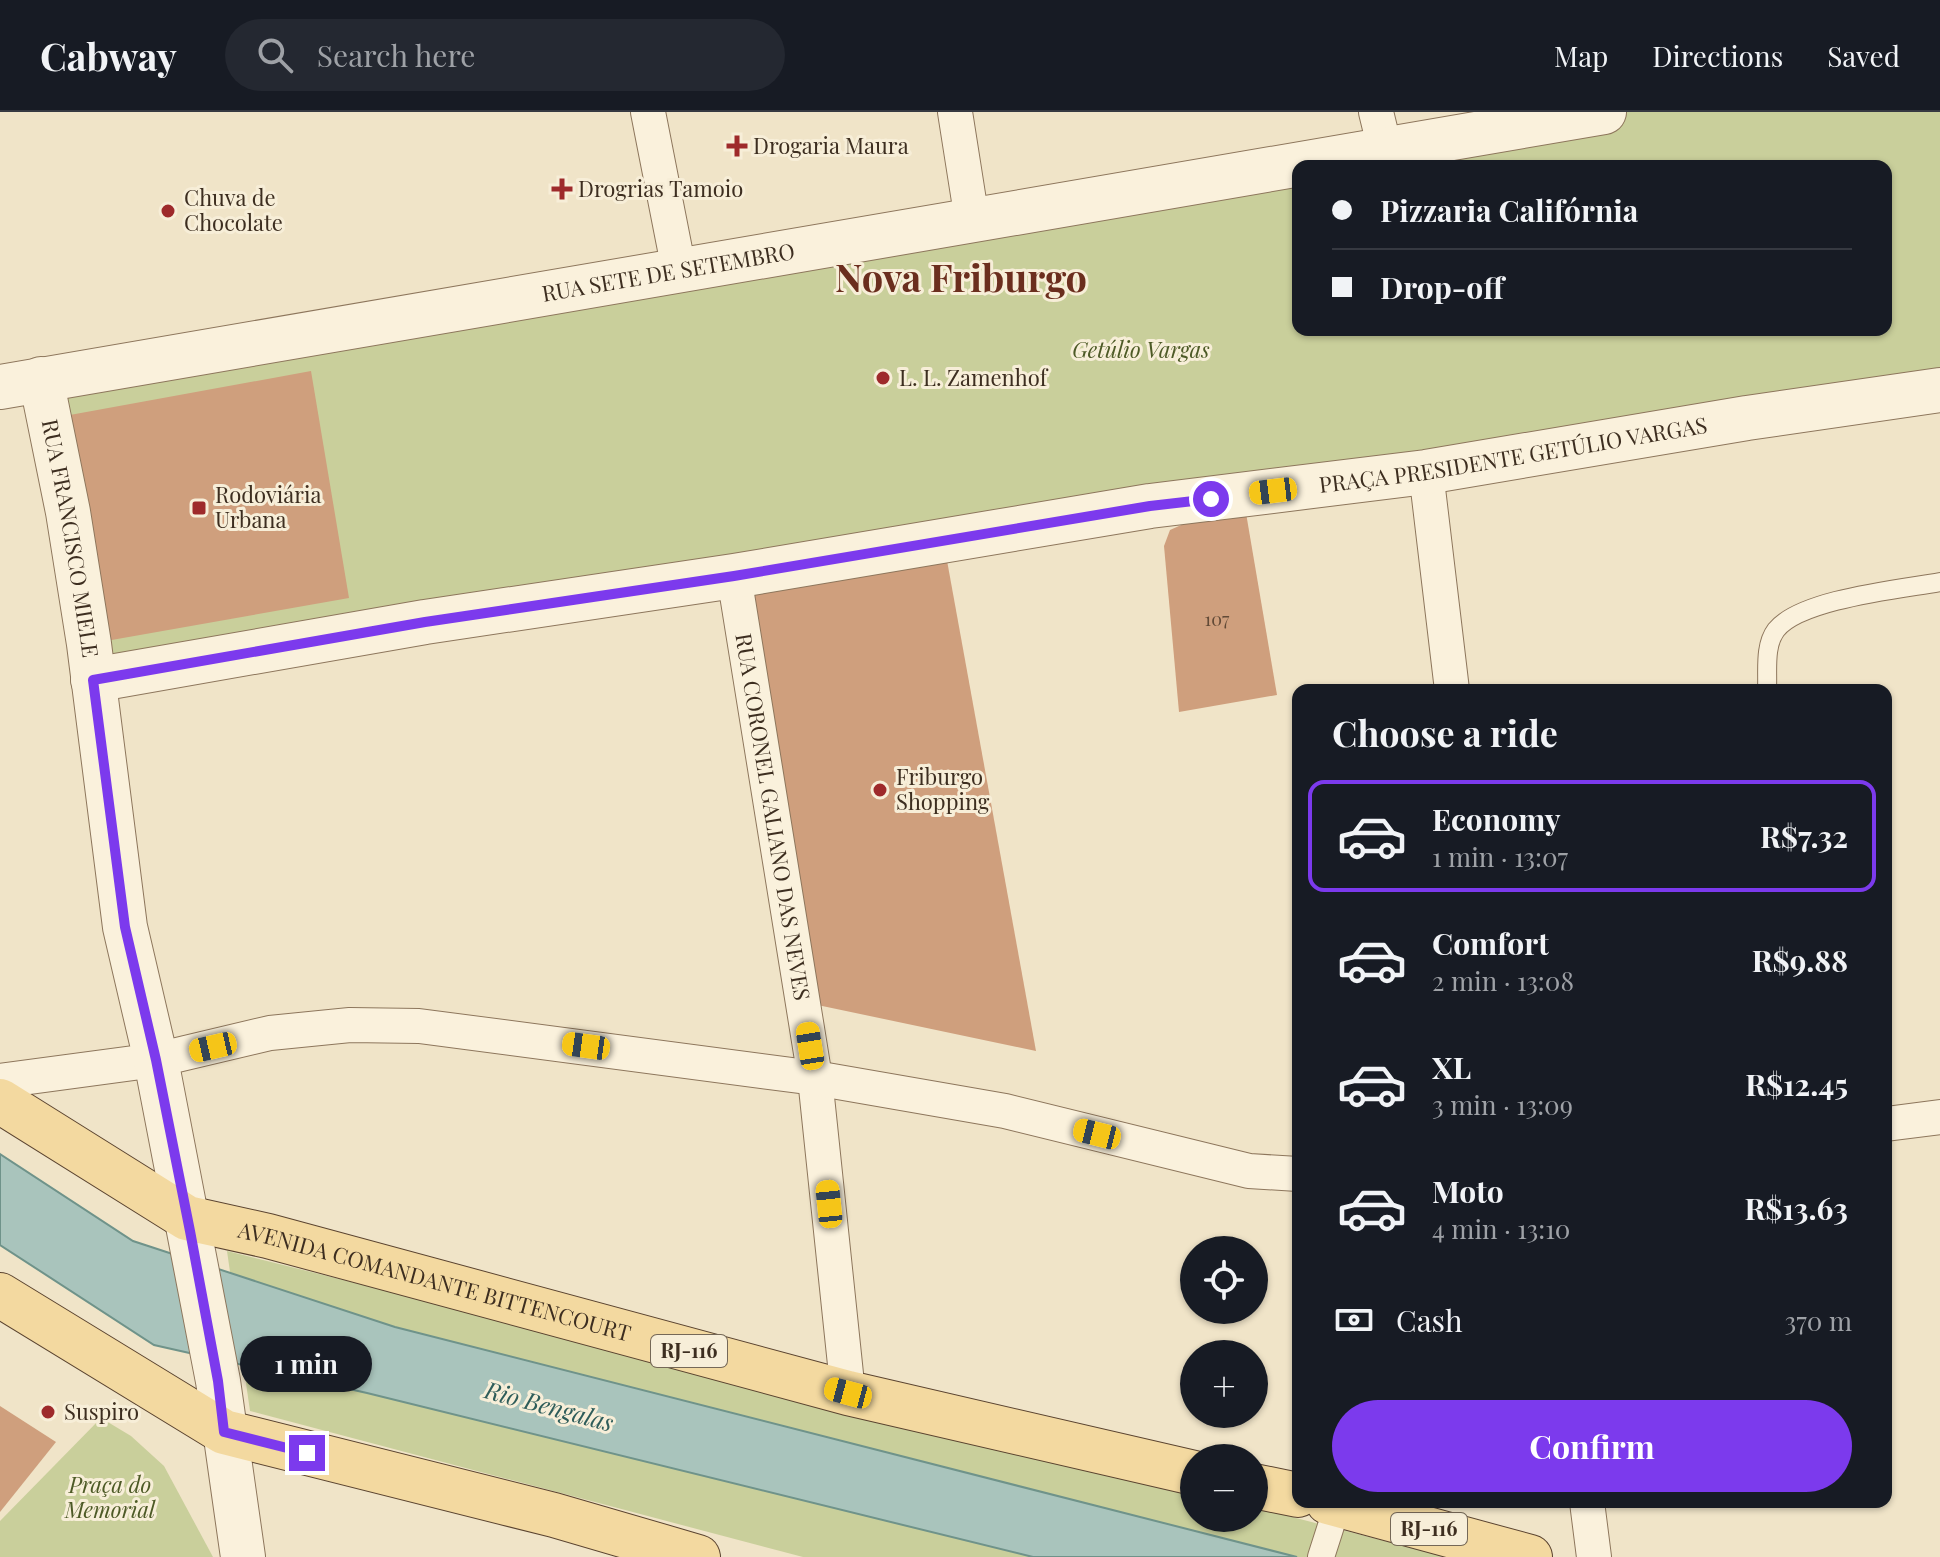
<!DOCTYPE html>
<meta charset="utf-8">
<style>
body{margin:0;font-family:"Playfair Display",serif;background:#242831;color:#f1f3f6;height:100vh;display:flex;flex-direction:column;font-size:30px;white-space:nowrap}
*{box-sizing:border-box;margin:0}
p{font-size:26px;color:#9ea1a6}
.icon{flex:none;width:44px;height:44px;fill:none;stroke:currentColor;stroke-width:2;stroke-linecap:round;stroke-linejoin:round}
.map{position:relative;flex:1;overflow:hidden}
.side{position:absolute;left:1292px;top:572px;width:600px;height:824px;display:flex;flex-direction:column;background:#171b24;border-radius:16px;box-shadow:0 2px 6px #0004}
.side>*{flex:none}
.hud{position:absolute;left:1292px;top:48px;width:600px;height:176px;border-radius:16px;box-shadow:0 2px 6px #0004;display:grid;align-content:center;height:176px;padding:0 40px;background:#171b24}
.controls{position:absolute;left:1180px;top:1124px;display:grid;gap:16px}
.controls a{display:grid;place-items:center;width:88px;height:88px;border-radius:50%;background:#171b24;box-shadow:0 2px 6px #0004;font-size:40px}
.end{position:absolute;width:36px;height:36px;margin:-18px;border:10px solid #7c3aed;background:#fff;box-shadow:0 0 0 4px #fff}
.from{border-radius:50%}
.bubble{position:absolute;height:56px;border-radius:28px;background:#171b24;box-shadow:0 2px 6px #0004;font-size:26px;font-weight:700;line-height:56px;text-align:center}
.car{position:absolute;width:24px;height:48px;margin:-24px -12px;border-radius:10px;box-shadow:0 0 6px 2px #0007;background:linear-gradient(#f5c518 24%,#345 0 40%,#f5c518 0 76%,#345 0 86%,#f5c518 0)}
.hud b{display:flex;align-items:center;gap:28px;height:76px;font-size:30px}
.hud b+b{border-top:2px solid #363941}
.hud i{width:20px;height:20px;background:#f1f3f6}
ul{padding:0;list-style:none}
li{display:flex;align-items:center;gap:24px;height:112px;margin:0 16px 12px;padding:0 24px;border:4px solid transparent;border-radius:16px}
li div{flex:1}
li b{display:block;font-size:30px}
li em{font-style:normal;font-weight:700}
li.on{border-color:#7c3aed}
li>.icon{width:72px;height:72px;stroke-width:1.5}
h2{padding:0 40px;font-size:36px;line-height:96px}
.pay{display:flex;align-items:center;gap:20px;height:88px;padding:0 40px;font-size:30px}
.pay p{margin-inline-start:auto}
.cta{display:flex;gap:16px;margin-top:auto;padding:16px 40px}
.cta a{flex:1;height:92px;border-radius:48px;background:#7c3aed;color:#fff;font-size:32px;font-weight:700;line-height:92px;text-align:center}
header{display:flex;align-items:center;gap:48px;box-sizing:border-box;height:112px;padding:0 40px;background:#171b24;border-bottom:2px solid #363941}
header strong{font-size:38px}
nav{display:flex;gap:44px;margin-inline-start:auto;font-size:28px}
.search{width:560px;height:72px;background:#242831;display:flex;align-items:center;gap:20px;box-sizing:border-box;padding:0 28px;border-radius:44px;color:#9ea1a6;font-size:30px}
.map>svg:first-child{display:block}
</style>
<header>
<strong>Cabway</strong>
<div class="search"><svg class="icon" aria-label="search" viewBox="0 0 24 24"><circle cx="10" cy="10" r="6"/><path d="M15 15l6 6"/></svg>Search here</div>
<nav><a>Map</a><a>Directions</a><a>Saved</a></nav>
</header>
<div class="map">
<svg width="1940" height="1445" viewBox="0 0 1940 1445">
<rect width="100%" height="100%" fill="#f0e4c8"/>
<!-- green -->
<g fill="#c9cf9b" fill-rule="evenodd">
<path d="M1604 0H1940V278L93 568 41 267ZM1298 54H1886V218H1298Z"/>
<path d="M227 1139 1194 1380V1406H1254V1395L1446 1445H803L250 1299Z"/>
<path d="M101 1306 131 1324 164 1354 213 1445H0V1409Z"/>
</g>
<!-- water -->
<path fill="#a9c4bc" stroke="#6f938a" stroke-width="2" d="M0 1042 133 1129 395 1215 1297 1445H1033L367 1281 154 1233 0 1133Z"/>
<!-- building -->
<g fill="#cf9f7d">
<path d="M311 259 349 486 89 532 48 307Z"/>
<path d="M1246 401 1277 583 1179 600 1164 434 1170 418 1197 406Z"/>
<path d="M944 432 1036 939 808 891 734 464Z"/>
<path d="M0 1294 56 1330 0 1400Z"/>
</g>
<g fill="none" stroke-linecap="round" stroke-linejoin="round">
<!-- service casing -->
<g stroke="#8d765c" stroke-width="20">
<path id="service" d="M1767 578C1768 559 1764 534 1776 518 1800 487 1901 477 1940 470"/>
</g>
<!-- pedestrian casing -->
<g stroke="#8d765c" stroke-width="28">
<path id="pedestrian" d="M1321 1445 1338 1392"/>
</g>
<!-- minor casing -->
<g stroke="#8d765c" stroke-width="36">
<g id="minor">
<path d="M648 0 679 158"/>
<path d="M955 0 972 108"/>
<path d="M1376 0 1385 37"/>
<path d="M1426 360 1452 578"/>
<path id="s1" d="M734 464 815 966 848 1281"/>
<path d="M0 969 156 948 270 921 350 913 419 914 815 966 1005 999 1249 1059 1298 1062"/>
<path d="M1886 1012 1940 1005"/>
<path d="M1587 1390 1594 1445"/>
</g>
</g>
<!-- tertiary casing -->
<g stroke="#8d765c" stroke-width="46">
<g id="tertiary">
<path id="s2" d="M41 267 68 400 89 532 125 815 156 948 218 1269 243 1445"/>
<path id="s3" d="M0 275 1604 0"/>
<path id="s4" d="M93 568 425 510 734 464 1150 394 1426 360 1747 306 1940 278"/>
</g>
</g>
<!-- primary casing -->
<g stroke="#5b4430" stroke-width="46">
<g id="primary">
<path id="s5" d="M0 989 187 1106 268 1124 848 1281 1194 1361"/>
<path d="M0 1183 224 1320 554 1403 698 1445"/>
<path d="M1254 1374 1298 1383"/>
<path d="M1328 1390 1530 1445"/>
</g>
</g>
<!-- service -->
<use href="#service" stroke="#faf1dc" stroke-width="18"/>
<!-- pedestrian -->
<use href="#pedestrian" stroke="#faf1dc" stroke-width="26"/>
<!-- minor -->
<use href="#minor" stroke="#faf1dc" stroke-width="34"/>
<!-- tertiary -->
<use href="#tertiary" stroke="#faf1dc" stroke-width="44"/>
<!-- primary -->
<use href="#primary" stroke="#f3d9a0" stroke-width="44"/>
</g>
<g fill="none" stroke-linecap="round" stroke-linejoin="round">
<!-- route -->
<path stroke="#7c3aed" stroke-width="10" d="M307 1341 224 1320 218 1269 190 1119 156 948 125 815 93 568 425 510 734 464 1150 394 1211 387"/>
</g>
<!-- markers -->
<g fill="#9e2a2b" stroke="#f7eed8" stroke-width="3">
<path d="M733 22h8v8h8v8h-8v8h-8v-8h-8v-8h8z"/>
<path d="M558 65h8v8h8v8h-8v8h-8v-8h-8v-8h8z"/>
<circle cx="168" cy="99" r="8"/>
<circle cx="883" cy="266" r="8"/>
<rect x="191" y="388" width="16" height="16" rx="4"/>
<circle cx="880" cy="678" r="8"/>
<circle cx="48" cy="1300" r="8"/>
</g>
<g text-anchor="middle" stroke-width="6" stroke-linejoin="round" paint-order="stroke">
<!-- number labels -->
<g font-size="18" fill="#624a37">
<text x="1217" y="514">107</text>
</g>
<!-- shield labels -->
<g fill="#f7eed8" stroke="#756857" stroke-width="2">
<rect x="651" y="1223" width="76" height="32" rx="6"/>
<rect x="1391" y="1401" width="76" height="32" rx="6"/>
</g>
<g font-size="20" font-weight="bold" fill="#3d2e20">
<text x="689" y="1246">RJ-116</text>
<text x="1429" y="1424">RJ-116</text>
</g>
<!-- poi labels -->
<g font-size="22" fill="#3d2e20" stroke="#f7eed8" text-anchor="start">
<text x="753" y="42">Drogaria Maura</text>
<text x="578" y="85">Drogrias Tamoio</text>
<text x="184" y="94">Chuva de<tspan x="184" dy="25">Chocolate</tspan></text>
<text x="899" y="274">L. L. Zamenhof</text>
<text x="215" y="391">Rodoviária<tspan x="215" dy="25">Urbana</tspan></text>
<text x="896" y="673">Friburgo<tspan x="896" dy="25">Shopping</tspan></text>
<text x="64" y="1308">Suspiro</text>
</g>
<!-- street labels -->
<g font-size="22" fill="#3d2e20" stroke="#f7eed8">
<text dy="8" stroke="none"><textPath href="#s3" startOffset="678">RUA SETE DE SETEMBRO</textPath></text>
<text dy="8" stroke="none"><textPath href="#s4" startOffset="1438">PRAÇA PRESIDENTE GETÚLIO VARGAS</textPath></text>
<text dy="8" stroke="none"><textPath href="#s2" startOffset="162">RUA FRANCISCO MIELE</textPath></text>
<text dy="8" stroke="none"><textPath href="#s1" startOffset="244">RUA CORONEL GALIANO DAS NEVES</textPath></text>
<text dy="8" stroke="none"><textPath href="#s5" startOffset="476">AVENIDA COMANDANTE BITTENCOURT</textPath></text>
</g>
<!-- park labels -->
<g font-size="22" font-style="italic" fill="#4d5a26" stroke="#f7eed8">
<text x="1141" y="246">Getúlio Vargas</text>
<text x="110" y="1381">Praça do<tspan x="110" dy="25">Memorial</tspan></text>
</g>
<!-- water labels -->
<g font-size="24" font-style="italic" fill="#2f5d5a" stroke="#f7eed8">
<text transform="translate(549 1295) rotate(15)" y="8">Rio Bengalas</text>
</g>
<!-- town labels -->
<g font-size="38" font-weight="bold" fill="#6b2e1e" stroke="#f7eed8">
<text x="961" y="180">Nova Friburgo</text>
</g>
</g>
</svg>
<div class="controls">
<a><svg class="icon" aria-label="locate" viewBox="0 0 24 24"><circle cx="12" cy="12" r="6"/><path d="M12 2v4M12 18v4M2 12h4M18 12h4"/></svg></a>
<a>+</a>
<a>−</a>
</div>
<i class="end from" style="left:1211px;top:387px"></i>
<i class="end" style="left:307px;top:1341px"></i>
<div class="bubble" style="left:240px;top:1224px;width:132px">1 min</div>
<i class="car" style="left:1273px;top:379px;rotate:263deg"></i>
<i class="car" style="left:586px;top:934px;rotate:278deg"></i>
<i class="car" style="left:810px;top:934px;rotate:351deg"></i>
<i class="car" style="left:213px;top:935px;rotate:257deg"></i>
<i class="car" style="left:1097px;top:1022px;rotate:284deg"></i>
<i class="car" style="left:829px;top:1092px;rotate:354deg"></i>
<i class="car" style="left:848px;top:1281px;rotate:285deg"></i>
<div class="hud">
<b><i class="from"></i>Pizzaria Califórnia</b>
<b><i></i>Drop-off</b>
</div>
<section class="side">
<h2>Choose a ride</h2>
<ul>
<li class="on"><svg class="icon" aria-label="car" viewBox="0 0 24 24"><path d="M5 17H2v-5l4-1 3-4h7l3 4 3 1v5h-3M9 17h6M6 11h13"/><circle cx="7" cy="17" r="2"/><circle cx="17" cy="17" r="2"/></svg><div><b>Economy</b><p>1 min · 13:07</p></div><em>R$7.32</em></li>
<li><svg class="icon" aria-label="car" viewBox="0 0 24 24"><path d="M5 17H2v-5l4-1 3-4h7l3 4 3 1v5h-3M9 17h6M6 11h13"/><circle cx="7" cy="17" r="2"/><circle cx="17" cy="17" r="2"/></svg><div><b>Comfort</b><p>2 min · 13:08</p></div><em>R$9.88</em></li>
<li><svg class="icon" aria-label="car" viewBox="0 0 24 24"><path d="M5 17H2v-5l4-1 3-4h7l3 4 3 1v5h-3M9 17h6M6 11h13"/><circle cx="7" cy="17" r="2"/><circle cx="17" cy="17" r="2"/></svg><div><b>XL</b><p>3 min · 13:09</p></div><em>R$12.45</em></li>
<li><svg class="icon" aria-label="car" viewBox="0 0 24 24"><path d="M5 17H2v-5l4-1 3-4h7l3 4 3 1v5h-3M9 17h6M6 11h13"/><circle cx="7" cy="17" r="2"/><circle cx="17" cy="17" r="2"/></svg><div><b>Moto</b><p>4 min · 13:10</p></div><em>R$13.63</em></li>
</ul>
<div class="pay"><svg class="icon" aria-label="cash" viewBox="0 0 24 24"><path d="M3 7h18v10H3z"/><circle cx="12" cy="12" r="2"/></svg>Cash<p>370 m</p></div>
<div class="cta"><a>Confirm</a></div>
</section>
</div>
